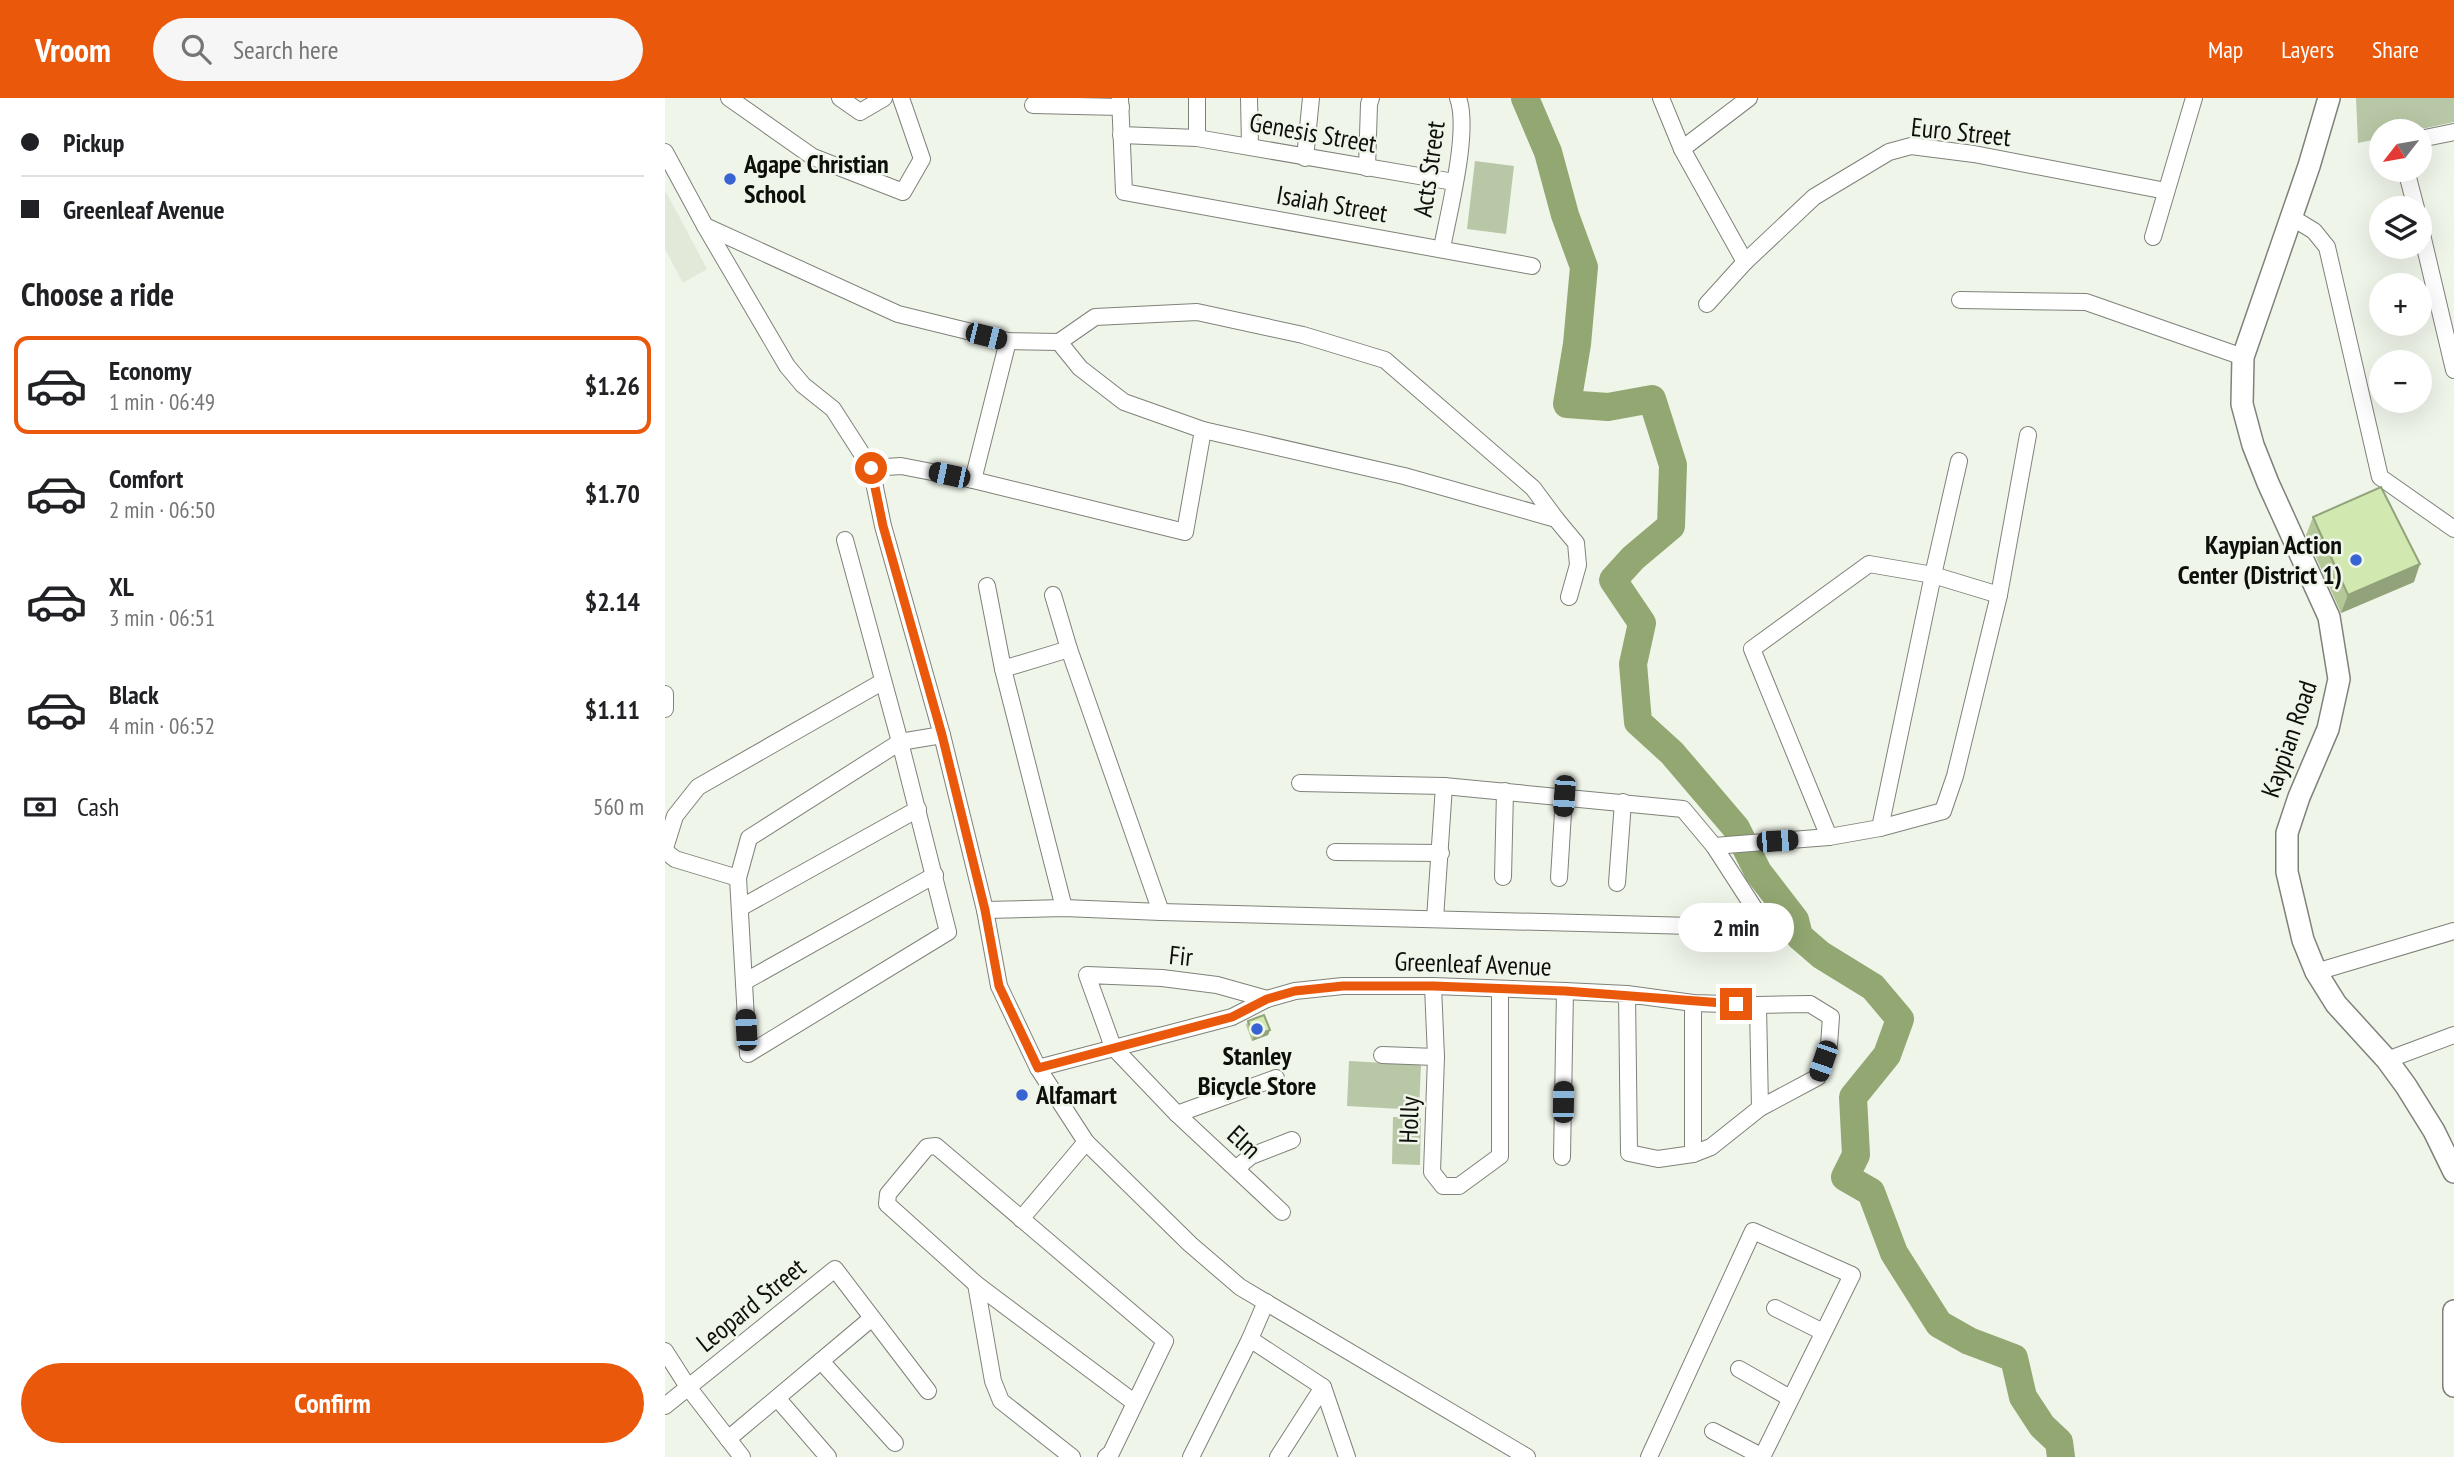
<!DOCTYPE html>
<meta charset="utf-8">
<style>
body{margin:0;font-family:"PT Sans Narrow",sans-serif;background:#f6f6f6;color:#202124;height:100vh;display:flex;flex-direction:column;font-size:26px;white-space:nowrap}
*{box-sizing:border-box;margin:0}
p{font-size:23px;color:#757577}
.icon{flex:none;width:38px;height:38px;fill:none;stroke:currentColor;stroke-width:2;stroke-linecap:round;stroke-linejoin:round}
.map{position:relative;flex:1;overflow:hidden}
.sheet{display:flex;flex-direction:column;background:#fff;width:665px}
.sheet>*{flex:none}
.hud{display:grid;align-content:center;height:154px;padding:0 21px;background:#fff}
.needle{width:46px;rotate:239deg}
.tools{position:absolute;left:1704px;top:21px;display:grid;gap:14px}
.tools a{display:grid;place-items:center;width:63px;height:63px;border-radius:50%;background:#fff;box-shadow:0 7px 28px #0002;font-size:35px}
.end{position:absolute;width:32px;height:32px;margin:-16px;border:9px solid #ea580c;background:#fff;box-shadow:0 0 0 4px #fff}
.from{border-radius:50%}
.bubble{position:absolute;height:49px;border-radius:24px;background:#fff;box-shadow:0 7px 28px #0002;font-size:23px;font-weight:800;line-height:49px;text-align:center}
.car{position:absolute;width:21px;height:42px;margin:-21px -10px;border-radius:9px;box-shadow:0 0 5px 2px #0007;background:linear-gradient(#222 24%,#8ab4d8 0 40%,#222 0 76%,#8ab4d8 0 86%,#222 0)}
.hud b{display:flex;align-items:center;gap:24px;height:66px;font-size:26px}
.hud b+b{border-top:2px solid #e0e0e0}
.hud i{width:18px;height:18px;background:#202124}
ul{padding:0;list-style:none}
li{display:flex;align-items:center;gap:21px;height:98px;margin:0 14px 10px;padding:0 7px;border:4px solid transparent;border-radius:14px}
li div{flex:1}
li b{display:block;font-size:26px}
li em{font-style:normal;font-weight:800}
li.current{border-color:#ea580c}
li>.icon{width:63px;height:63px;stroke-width:1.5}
h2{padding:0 21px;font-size:32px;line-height:84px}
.pay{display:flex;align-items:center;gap:18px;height:77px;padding:0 21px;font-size:26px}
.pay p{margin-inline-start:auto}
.button{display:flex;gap:14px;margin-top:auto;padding:14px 21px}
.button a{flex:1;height:80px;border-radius:42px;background:#ea580c;color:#fff;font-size:28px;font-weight:800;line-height:80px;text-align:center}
header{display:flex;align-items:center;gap:42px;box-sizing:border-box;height:98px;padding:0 35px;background:#ea580c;color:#fff}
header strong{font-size:33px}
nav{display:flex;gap:38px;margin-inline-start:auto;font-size:24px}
.search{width:490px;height:63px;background:#f6f6f6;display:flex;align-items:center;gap:18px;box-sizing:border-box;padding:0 24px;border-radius:38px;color:#757577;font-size:26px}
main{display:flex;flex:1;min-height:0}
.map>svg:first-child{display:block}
</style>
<header>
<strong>Vroom</strong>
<div class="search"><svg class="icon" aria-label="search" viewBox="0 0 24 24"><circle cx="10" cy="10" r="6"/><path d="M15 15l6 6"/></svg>Search here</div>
<nav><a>Map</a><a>Layers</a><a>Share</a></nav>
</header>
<main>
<section class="sheet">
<div class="hud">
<b><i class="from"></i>Pickup</b>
<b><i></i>Greenleaf Avenue</b>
</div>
<h2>Choose a ride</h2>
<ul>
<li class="current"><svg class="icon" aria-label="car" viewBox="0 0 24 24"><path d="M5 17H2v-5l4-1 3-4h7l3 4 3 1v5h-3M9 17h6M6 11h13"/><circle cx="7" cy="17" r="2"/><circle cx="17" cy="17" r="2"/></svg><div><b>Economy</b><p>1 min · 06:49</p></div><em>$1.26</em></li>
<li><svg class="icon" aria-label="car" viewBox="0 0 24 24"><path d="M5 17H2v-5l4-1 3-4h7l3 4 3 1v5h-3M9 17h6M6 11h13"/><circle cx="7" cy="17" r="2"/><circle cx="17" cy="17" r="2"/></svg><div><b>Comfort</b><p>2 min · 06:50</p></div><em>$1.70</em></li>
<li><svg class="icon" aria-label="car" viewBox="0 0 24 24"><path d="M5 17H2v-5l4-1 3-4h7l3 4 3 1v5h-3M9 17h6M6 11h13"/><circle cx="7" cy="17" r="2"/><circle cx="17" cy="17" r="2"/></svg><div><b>XL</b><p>3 min · 06:51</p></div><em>$2.14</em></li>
<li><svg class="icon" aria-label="car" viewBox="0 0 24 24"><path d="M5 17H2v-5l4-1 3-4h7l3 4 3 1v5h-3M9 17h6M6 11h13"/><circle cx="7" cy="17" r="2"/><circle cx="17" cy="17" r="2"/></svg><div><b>Black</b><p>4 min · 06:52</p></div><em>$1.11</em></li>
</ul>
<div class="pay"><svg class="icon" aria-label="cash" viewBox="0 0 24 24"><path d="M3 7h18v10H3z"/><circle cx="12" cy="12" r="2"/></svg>Cash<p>560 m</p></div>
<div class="button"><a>Confirm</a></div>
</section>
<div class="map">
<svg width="1789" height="1359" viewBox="0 0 1789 1359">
<rect width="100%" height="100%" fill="#f0f5ea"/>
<!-- built -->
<path fill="#e2e9d8" d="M0 92 42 171 18 185 0 151Z"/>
<!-- green -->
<g fill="#b8c7a5">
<path d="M1691 0H1789V24L1747 33H1717V40L1693 45Z"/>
<path d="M810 63 849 68 841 136 802 131Z"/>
<path d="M684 963 756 967 754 1012 682 1008Z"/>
<path d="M728 1019 756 1020 755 1067 727 1066Z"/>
</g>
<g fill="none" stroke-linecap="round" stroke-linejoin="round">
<!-- river -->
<path stroke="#92a771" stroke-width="28" d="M860 0 883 54 900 117 919 169 912 246 902 306 943 309 987 301 1008 367 1006 428 968 460 948 482 977 525 968 566 973 624 1007 655 1071 730 1093 774 1130 822 1134 838 1156 857 1208 889 1235 921 1222 957 1188 999 1191 1057 1180 1079 1206 1094 1229 1155 1274 1226 1304 1243 1349 1260 1358 1299 1377 1328 1394 1344 1396 1359"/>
<!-- minor casing -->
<g stroke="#7e8279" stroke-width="18">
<g id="minor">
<path d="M64 0 148 59 238 94 257 61 236 0"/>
<path d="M175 0 195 14 219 0"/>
<path d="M455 0 459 94 867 168"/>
<path d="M532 0V40"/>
<path d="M584 0 585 48"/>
<path d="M996 0 1017 51 1080 164"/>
<path d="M368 7 456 9"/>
<path d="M456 37 532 40 789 84"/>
<path d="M1755 41 1789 34"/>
<path d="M1017 51 1084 0"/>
<path d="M0 54 40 128 122 268 138 287 168 311 206 370 218 428 277 637 320 812 334 888 373 970 421 1044 525 1146 575 1189 862 1359"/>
<path d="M640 60 646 0"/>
<path d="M702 70 704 6 706 0"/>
<path d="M1741 72 1751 110"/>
<path d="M1626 119 1649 133 1662 149 1715 379 1789 431"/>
<path d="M40 128 233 216 343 243 394 244 430 219 532 214 638 237 720 262 868 390 891 421"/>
<path d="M1755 128 1789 272"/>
<path d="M1488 139 1529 0"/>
<path d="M777 150C784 113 805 32 793 0"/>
<path d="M1295 202 1421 204 1578 259"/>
<path d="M1042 206 1080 164 1149 99 1224 54 1246 48 1309 56 1501 93"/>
<path d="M538 332 739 378 891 421 911 445 913 467 904 499"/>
<path d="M206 370 236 368 308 382 343 243"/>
<path d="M308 382 520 434 538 332 459 304 415 270 394 244"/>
<path d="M180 442 235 644 283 834 83 956 73 780 84 740 235 644 277 637"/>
<path d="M322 488 338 571 399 810"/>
<path d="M388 497 404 551 496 814"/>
<path d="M338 571 404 551"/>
<path d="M0 596V611"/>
<path d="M635 685 779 688 1018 711 1049 748 1102 830"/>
<path d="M1215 730 1268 477 1294 363"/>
<path d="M1164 739 1087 551 1204 466 1268 477 1334 497"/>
<path d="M1049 748 1164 739 1215 730 1278 713 1290 678 1334 497 1363 337"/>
<path d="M0 750 10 718 33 689 217 584"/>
<path d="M0 753 10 761 73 780"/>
<path d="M670 754 776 755"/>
<path d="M838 779 840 693"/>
<path d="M894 780 899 698"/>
<path d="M952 785 958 704"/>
<path d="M75 810 253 711"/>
<path d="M320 812 399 810 496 814 1102 830"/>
<path d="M770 821 779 688"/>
<path d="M1651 874 1789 833"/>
<path d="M79 884 270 777"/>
<path d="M768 888 771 959 767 1074 778 1088H794L835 1058V891"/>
<path d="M602 901 552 887 497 880 422 877 448 949 512 1016 617 1114"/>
<path d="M1093 907 1095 1010"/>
<path d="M717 957 771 959"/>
<path d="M1722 962 1789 937"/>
<path d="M373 970 567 919 602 901 630 893 678 888H768L900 893 962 896 1028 905 1093 907 1145 906 1166 919 1164 947 1153 979 1095 1010 1046 1049 1028 1056 993 1061 964 1055 962 896"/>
<path d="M512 1016 611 980"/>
<path d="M1028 1056V905"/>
<path d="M897 1059 900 893"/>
<path d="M572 1070 586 1058 627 1042"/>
<path d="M356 1121 421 1044"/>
<path d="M311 1186 328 1283 336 1303 407 1359"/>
<path d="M1110 1210 1158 1234"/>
<path d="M585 1241 601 1204"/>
<path d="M0 1253 23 1289 77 1359"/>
<path d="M156 1263 230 1345"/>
<path d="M1074 1271 1125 1300"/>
<path d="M112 1300 163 1359"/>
<path d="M0 1308 170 1171 263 1293"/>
<path d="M1048 1333 1098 1359"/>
<path d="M63 1341 207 1220"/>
<path d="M441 1359 446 1355 500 1243 271 1048 262 1049 223 1096 222 1106 311 1186 470 1305"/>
<path d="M526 1359 585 1241 658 1289 682 1359"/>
<path d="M613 1359 658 1289"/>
<path d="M984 1359 1088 1133 1187 1177 1097 1359"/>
</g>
</g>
<!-- major casing -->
<g stroke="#7e8279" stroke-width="24">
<g id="major">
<path d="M1664 0 1644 68 1578 259 1577 306 1588 347 1603 385 1664 519 1674 581 1663 631 1634 699 1622 735V774L1638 842 1651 874 1671 906 1722 962 1741 988 1769 1033 1789 1074"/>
<path d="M1789 1213V1288"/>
</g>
</g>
<!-- minor -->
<use href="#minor" stroke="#fff" stroke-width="16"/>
<!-- major -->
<use href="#major" stroke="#fff" stroke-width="21"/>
</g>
<!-- wall -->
<g fill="#b4c897">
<path d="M1648 419 1749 484 1676 515 1641 437Z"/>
<path d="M583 923 605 932 603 937 587 943 581 927Z"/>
</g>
<!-- shaded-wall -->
<g fill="#92a27b">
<path d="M1755 466 1749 484 1676 515 1683 497Z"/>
<path d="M605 932 603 937 587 943 589 938Z"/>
</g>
<!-- building -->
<g fill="#d1e8b0" stroke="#92a27b" stroke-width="2">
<path d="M1716 389 1755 466 1683 497 1648 419Z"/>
<path d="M599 917 605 932 589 938 583 923Z"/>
</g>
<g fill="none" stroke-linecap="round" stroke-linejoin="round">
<!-- route -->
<path stroke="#ea580c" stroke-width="9" d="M206 370 218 428 277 637 320 812 334 888 373 970 567 919 602 901 630 893 678 888H768L900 893 1071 906"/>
</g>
<!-- markers -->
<g fill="#3763d3" stroke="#f0f5ea" stroke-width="2.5">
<circle cx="65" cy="81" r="7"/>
<circle cx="1691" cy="462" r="7"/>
<circle cx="592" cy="931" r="7"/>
<circle cx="357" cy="997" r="7"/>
</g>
<g text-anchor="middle" stroke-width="5" stroke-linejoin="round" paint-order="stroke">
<!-- street labels -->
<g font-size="26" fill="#0d0f0b" stroke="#f0f5ea">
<text transform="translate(1296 34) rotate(6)" y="9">Euro Street</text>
<text transform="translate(648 35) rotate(10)" y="9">Genesis Street</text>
<text transform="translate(764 71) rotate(-82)" y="9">Acts Street</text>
<text transform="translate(667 106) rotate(10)" y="9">Isaiah Street</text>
<text transform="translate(1624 641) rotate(-71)" y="9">Kaypian Road</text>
<text transform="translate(516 858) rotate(6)" y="9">Fir</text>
<text transform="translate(808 866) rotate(2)" y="9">Greenleaf Avenue</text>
<text transform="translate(744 1022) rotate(-88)" y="9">Holly</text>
<text transform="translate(579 1044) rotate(43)" y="9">Elm</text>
<text transform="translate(86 1207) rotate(-39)" y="9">Leopard Street</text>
</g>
<!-- poi labels -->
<g font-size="26" font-weight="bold" fill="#0d0f0b" stroke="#f0f5ea" text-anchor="start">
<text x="79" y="75">Agape Christian<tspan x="79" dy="30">School</tspan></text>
<text x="1677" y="456" text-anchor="end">Kaypian Action<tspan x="1677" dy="30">Center (District 1)</tspan></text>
<text x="592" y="967" text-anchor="middle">Stanley<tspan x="592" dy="30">Bicycle Store</tspan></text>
<text x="371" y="1006">Alfamart</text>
</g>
</g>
</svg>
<div class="tools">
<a><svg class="needle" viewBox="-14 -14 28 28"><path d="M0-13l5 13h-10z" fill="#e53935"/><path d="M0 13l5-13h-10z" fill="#757577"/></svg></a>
<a><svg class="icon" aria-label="layers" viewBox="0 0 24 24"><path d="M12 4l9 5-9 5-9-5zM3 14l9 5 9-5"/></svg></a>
<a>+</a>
<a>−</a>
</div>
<i class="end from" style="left:206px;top:370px"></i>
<i class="end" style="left:1071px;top:906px"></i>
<div class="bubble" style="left:1013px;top:805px;width:116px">2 min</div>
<i class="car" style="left:321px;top:238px;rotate:104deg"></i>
<i class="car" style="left:284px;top:377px;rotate:282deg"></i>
<i class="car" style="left:899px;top:698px;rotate:184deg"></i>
<i class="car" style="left:1112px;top:743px;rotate:86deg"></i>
<i class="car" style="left:81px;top:932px;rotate:357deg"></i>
<i class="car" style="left:1158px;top:963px;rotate:199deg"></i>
<i class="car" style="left:898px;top:1004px;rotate:1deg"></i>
</div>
</main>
